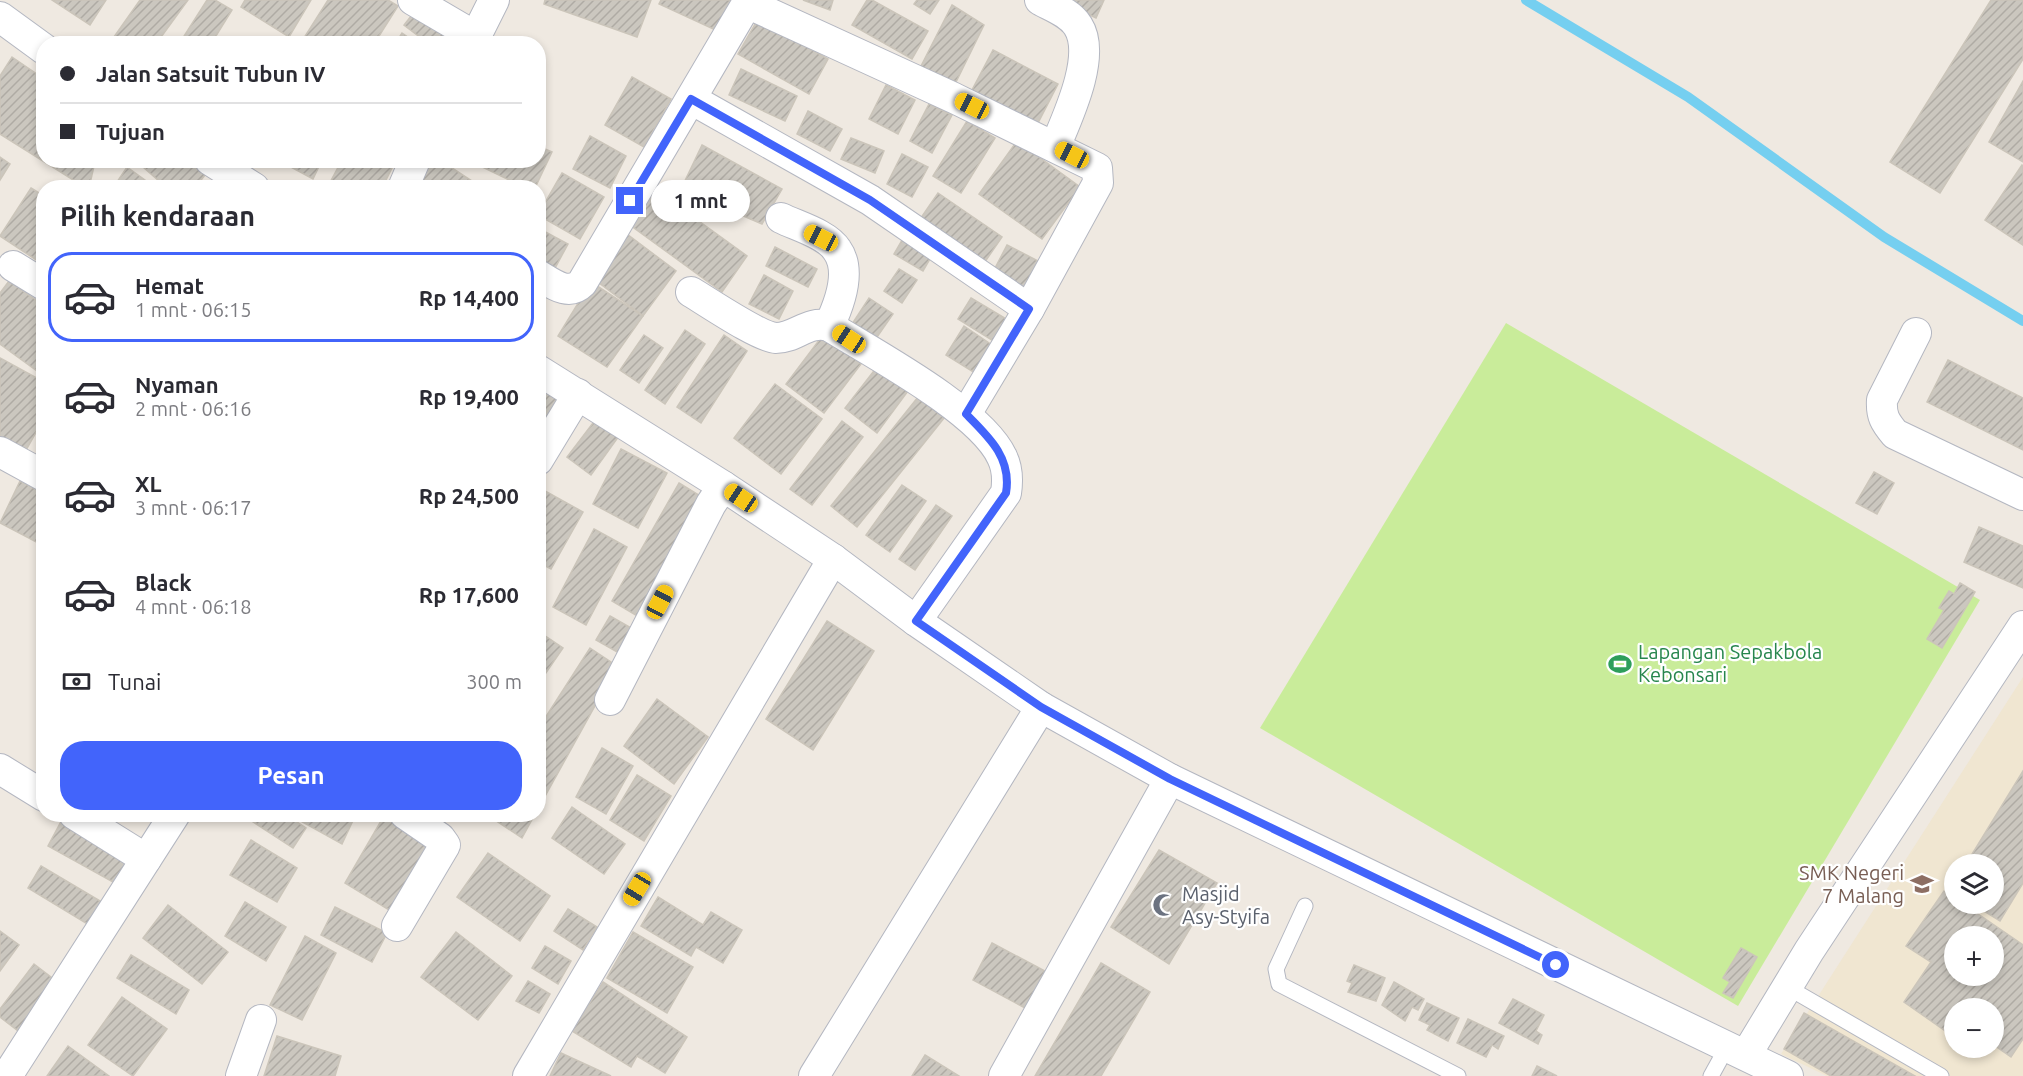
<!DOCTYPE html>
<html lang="id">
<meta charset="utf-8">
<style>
body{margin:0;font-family:Ubuntu,sans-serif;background:#f7f7f7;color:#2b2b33;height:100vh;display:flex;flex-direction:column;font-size:22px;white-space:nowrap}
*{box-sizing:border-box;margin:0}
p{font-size:20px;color:#7c7c81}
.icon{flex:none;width:33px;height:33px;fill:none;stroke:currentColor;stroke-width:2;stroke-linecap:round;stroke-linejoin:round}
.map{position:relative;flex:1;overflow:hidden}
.sheet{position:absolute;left:36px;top:180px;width:510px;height:642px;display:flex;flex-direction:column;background:#fff;border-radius:24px;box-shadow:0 3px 9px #0003}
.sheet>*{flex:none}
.guide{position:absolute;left:36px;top:36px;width:510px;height:132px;border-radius:24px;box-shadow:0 3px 9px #0003;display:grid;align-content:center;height:132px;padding:0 24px;background:#fff}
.tools{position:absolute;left:1944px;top:854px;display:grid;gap:12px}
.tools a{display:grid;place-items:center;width:60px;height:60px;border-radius:50%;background:#fff;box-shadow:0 3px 9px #0003;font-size:30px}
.end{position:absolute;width:27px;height:27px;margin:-14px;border:8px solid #4264fb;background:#fff;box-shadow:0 0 0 3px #fff}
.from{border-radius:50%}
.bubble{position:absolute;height:42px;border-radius:21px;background:#fff;box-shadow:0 3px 9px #0003;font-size:20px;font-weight:700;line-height:42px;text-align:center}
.car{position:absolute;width:18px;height:36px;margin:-18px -9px;border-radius:8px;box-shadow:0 0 4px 2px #0007;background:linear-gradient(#f5c518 24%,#345 0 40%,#f5c518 0 76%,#345 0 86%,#f5c518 0)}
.guide b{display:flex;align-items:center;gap:21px;height:57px;font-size:22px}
.guide b+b{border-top:2px solid #e1e1e2}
.guide i{width:15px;height:15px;background:#2b2b33}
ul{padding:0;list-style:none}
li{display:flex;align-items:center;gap:18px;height:90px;margin:0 12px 9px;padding:0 12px;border:3px solid transparent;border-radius:24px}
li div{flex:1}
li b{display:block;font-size:22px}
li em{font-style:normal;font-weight:700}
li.selected{border-color:#4264fb}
li>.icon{width:54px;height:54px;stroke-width:1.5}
h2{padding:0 24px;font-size:27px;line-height:72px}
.pay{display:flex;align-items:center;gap:15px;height:66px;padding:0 24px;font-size:22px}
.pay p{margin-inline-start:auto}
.button{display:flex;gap:12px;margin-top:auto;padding:12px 24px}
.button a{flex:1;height:69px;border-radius:24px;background:#4264fb;color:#fff;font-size:24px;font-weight:700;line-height:69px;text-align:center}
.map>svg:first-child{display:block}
</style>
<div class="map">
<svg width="2023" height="1076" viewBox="0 0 2023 1076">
<defs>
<pattern id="building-hatch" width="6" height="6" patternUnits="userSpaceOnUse" patternTransform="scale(1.5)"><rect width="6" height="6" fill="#cbc7bf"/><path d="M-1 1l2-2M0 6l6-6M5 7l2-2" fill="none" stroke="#afaba4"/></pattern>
</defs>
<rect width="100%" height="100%" fill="#efe9e1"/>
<!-- education -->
<path fill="#f0e6d1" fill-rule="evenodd" d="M2023 677V1076H1827L1781 1054ZM1954 864H1994V903H1954ZM1954 936H1994V975H1954ZM1954 1008H1994V1047H1954Z"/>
<!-- pitch -->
<path fill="#c9ec9a" d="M1506 323 1980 600 1738 1006 1260 728Z"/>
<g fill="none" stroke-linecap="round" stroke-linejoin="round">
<!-- stream -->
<path stroke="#75cff0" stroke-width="10" d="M1526 0 1688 97 1884 237 2023 321"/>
</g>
<!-- building -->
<g fill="url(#building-hatch)" stroke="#cbc5ba" stroke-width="1.5" fill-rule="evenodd">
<path d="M52 0H106L90 25Z"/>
<path d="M140 0H188L156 44H109Z"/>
<path d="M207 0H215L232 10 211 44H179Z"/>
<path d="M245 0H311L289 37 241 7Z"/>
<path d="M328 0H388L398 6 374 44H306L302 41Z"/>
<path d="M545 0H651L637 37 544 4Z"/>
<path d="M661 0H737L722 33 659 4Z"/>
<path d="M803 0H833L830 10Z"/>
<path d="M867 0H872L928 31 912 59 852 25Z"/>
<path d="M917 0H939L930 14 914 4Z"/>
<path d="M1058 0H1104L1096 18Z"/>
<path d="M1991 0H2023V59L1940 193 1890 162Z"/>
<path d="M952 5 984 25 956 82 920 68Z"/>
<path d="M418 7 458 44H429L404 25Z"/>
<path d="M758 19 828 59 809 94 738 54Z"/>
<path d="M402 33 418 44H395Z"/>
<path d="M993 50 1058 84 1037 125 972 90Z"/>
<path d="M12 57 44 79V160H109V164L94 166 89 188H86L0 134V76Z"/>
<path d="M741 69 797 96 785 121 729 95Z"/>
<path d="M632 77 671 99 644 147 605 125Z"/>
<path d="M2023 81V162L1989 142Z"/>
<path d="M886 85 915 100 898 134 869 119Z"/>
<path d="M929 104 952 115 932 153 910 141Z"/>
<path d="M808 111 842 129 830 151 797 134Z"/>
<path d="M967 121 995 138 961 193 933 176Z"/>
<path d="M590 136 626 156 610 188 573 169Z"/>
<path d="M851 138 884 151 875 173 841 159Z"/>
<path d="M1017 141 1080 187 1042 239 979 194Z"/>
<path d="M702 145 782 189 762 224 681 189Z"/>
<path d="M538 146 552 152 535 188H526L476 164 478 160H538Z"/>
<path d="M902 154 928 167 912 197 887 184Z"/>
<path d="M0 157 10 164 0 180Z"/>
<path d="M135 160H204L212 166 195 188H167Z"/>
<path d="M278 160H322L313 179Z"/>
<path d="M342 160H378L392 168 382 188H327Z"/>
<path d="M432 160H440L478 185 476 188H415Z"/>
<path d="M2022 165 2023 166V245L1985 220Z"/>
<path d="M127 167 156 188H113Z"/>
<path d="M562 173 604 197 580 239 538 215Z"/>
<path d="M31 188 44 196V265L0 236Z"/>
<path d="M656 190 747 256 722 292 630 225Z"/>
<path d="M938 193 1002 237 980 269 916 225Z"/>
<path d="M538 228 568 244 554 270 538 262Z"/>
<path d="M623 231 676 271 643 316 590 276Z"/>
<path d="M905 235 934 252 923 271 894 254Z"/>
<path d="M1007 245 1044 264 1029 294 992 274Z"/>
<path d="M775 247 817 269 808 287 766 266Z"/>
<path d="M899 269 917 280 902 303 884 291Z"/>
<path d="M764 275 793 291 779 319 749 304Z"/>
<path d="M9 281 44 306V376L0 344V293Z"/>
<path d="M591 282 643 316 607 367 558 336Z"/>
<path d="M869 298 893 314 875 340 852 324Z"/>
<path d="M971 298 1008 320 995 342 958 319Z"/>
<path d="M964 326 992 345 975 373 946 355Z"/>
<path d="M685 330 705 344 665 404 645 390Z"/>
<path d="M644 335 663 348 639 383 620 370Z"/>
<path d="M724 335 747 351 701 423 677 407Z"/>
<path d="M823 335 861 364 824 413 786 384Z"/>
<path d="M0 358 44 382V418L25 452 0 438Z"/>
<path d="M1948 360 2023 398V450L1927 402Z"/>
<path d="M880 363 911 387 877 433 845 408Z"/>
<path d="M538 378 569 395 538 449Z"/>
<path d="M775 384 822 419 781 474 734 438Z"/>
<path d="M918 397 944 418 857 527 831 506Z"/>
<path d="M596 419 619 436 591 475 567 457Z"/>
<path d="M842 421 863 437 812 505 790 489Z"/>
<path d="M621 449 667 473 638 528 593 504Z"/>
<path d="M1874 472 1894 483 1877 514 1856 503Z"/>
<path d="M20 481 44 493V546L0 523Z"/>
<path d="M679 483 702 497 644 620 612 601Z"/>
<path d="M902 485 926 501 890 552 866 535Z"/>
<path d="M545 491 583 512 551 569 538 562V502Z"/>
<path d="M936 505 952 516 915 570 899 559Z"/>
<path d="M1979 527 2023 546V588L1964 562Z"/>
<path d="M594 529 627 547 586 625 553 607Z"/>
<path d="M1960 583 1975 592 1942 648 1927 639 1944 610 1939 608 1949 591 1954 594Z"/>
<path d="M610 616 640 633 626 657 596 640Z"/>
<path d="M827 621 874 651 813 750 766 719Z"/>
<path d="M538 631 563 648 539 683H538Z"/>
<path d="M590 648 617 666 538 809V729Z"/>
<path d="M657 699 708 737 674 784 624 746Z"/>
<path d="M602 748 633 766 606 814 576 797Z"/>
<path d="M2023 771V883L2000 921 1971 903H1994V864H1966Z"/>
<path d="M637 775 671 796 644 841 610 820Z"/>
<path d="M572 807 625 844 604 874 552 838Z"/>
<path d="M65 814 139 856 122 887 48 846Z"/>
<path d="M241 814H285L306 828 293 848Z"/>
<path d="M300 814H356L342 844 297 819Z"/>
<path d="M385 814H390L431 842 394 913 345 883Z"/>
<path d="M486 814H535L522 838Z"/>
<path d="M251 840 297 868 277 902 230 875Z"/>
<path d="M1159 850 1217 883 1169 964 1111 927Z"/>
<path d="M488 853 550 896 520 941 457 897Z"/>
<path d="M41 866 112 908 99 931 28 888Z"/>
<path d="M1944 891 1954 898V903H1962L2023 945V1039L2011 1057 1994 1045V1008H1954V1037L1904 1002 1931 962 1906 946ZM1954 936H1994V975H1954Z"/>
<path d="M658 897 703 925 711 912 742 930 723 963 696 947 691 956 641 926Z"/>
<path d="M245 902 286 927 266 961 225 936Z"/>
<path d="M168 905 228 952 202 984 143 938Z"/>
<path d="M335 907 387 933 372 962 321 935Z"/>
<path d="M568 909 597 927 583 950 554 931Z"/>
<path d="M0 931 19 945 0 971Z"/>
<path d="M456 932 512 976 478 1020 421 977Z"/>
<path d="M633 932 693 967 667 1013 607 978Z"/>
<path d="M305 936 336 953 302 1020 270 1005Z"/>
<path d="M992 943 1045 971 1025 1008 973 980Z"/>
<path d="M545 946 571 961 558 984 532 968Z"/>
<path d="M1741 948 1757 957 1733 998 1723 993 1730 982 1723 978Z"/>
<path d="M131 955 189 990 176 1014 117 978Z"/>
<path d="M1101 963 1150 992 1101 1076H1035Z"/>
<path d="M34 964 60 984 22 1034 0 1017V1009Z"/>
<path d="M1354 965 1385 978 1376 1001 1348 992 1352 983 1347 981Z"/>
<path d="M528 981 550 994 539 1013 516 1001Z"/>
<path d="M603 982 687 1037 665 1073 637 1056 631 1067 572 1031Z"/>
<path d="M1394 982 1424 999 1418 1010 1412 1007 1405 1021 1382 1005Z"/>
<path d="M122 997 167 1029 133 1076 88 1045Z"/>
<path d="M1513 999 1544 1015 1536 1031 1542 1035 1538 1044 1499 1023Z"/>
<path d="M1427 1003 1459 1018 1448 1041 1427 1030 1430 1025 1419 1020Z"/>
<path d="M1804 1013 1915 1076H1831L1784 1049Z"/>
<path d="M1468 1019 1504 1036 1498 1049 1492 1045 1486 1057 1457 1043Z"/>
<path d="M277 1036 341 1056 335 1076H264Z"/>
<path d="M68 1046 109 1076H47Z"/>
<path d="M561 1053 611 1076H550Z"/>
<path d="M925 1055 959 1076H912Z"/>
<path d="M1537 1066 1557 1076H1532Z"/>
</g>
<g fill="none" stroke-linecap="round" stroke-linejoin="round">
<!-- service casing -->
<g stroke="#b4b7c1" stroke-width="17">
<g id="service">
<path d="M1305 906 1276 969 1279 984 1458 1076"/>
<path d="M1787 987 1941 1076"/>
<path d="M1711 1076 1727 1047"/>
</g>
</g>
<!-- minor casing -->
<g stroke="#b4b7c1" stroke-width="32">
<g id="minor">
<path d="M413 0 471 34 475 38V44"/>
<path d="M1040 0C1053 7 1070 13 1078 26 1097 56 1067 118 1055 147"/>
<path d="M747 3 954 98 1097 168 1098 183 1029 309 966 414"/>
<path d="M0 17 44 49"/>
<path d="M475 38 494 0"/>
<path d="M691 99 870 200 1029 309"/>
<path d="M210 160 254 188"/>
<path d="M403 188 415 160"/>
<path d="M781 218C797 226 827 234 837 250 852 271 839 305 829 326"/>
<path d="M13 266 44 285"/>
<path d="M538 275C552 283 568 297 582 283L749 0"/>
<path d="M691 292C708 302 759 337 776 338 796 338 808 320 829 326 874 354 981 411 1002 457 1008 469 1008 480 1006 493L916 621"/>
<path d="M1916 333 1882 400C1881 416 1885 422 1895 434L2023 495"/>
<path d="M538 370 723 486 833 559 916 621 1041 707 1170 779 1788 1076"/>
<path d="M0 452 44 476"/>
<path d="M538 460 578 394"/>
<path d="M610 700 711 504 723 486"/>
<path d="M0 769 44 796"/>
<path d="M74 814 146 859"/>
<path d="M397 926 445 845 440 838 405 814"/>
<path d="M1746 1055 1809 951 2023 626"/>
<path d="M7 1076 175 814"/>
<path d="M241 1076 261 1020"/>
<path d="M528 1076 833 559"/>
<path d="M814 1076 1041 707"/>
<path d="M1004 1076 1170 779"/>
</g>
</g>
<!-- service -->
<use href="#service" stroke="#fff" stroke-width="15"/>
<!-- minor -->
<use href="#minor" stroke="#fff" stroke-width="30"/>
</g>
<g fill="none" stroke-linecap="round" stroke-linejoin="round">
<!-- route -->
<path stroke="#4264fb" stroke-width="8" d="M630 201 691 99 870 200 1029 309 966 414C989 437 1012 458 1006 493L916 621 1041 707 1170 779 1556 965"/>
</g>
<!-- icons -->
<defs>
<g id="stadium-bare" transform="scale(1.8)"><path d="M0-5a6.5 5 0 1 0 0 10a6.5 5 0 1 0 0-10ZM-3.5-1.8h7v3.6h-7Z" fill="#2e9e5b" stroke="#fff" stroke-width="2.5" paint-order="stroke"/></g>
<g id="school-bare" transform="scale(1.8)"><path d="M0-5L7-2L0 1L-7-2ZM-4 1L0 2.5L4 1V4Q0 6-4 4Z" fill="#8d6e63" stroke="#fff" stroke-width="2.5" paint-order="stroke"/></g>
<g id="mosque-bare" transform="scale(1.8)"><path d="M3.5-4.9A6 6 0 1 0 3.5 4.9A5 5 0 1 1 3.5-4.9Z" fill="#6b7280" stroke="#fff" stroke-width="2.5" paint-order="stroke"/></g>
</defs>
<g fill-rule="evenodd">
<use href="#stadium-bare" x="1620" y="664"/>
<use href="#school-bare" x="1922" y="884"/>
<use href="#mosque-bare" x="1164" y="905"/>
</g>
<g text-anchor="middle" stroke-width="4.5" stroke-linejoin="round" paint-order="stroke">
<!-- leisure labels -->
<g font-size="20" fill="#27864d" stroke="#fff" text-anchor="start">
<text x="1638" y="659">Lapangan Sepakbola<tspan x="1638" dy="23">Kebonsari</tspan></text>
</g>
<!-- education labels -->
<g font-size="20" fill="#785e54" stroke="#fff" text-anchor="end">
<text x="1904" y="880">SMK Negeri<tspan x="1904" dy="23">7 Malang</tspan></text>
</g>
<!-- worship labels -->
<g font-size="20" fill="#5b616d" stroke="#fff" text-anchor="start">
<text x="1182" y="901">Masjid<tspan x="1182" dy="23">Asy-Styifa</tspan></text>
</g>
</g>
</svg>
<div class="tools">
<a><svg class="icon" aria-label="layers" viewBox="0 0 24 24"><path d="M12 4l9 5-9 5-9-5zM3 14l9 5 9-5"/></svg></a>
<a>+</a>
<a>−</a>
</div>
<i class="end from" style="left:1556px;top:965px"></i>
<i class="end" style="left:630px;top:201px"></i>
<div class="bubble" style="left:651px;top:180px;width:99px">1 mnt</div>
<i class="car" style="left:972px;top:106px;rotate:296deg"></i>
<i class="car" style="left:1072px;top:155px;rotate:297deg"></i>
<i class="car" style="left:821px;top:238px;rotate:297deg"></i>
<i class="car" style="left:849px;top:339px;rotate:303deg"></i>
<i class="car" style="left:741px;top:498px;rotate:304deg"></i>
<i class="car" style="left:660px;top:602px;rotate:28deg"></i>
<i class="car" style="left:637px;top:889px;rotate:211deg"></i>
<div class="guide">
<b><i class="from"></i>Jalan Satsuit Tubun IV</b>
<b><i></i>Tujuan</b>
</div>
<section class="sheet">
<h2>Pilih kendaraan</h2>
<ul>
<li class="selected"><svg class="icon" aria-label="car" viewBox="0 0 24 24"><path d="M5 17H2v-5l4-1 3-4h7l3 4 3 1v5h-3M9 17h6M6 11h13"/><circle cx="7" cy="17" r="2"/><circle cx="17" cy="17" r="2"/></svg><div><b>Hemat</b><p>1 mnt · 06:15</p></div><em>Rp 14,400</em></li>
<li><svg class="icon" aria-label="car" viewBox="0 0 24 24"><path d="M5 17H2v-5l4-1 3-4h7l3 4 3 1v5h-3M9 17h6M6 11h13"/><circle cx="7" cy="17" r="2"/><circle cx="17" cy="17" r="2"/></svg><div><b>Nyaman</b><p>2 mnt · 06:16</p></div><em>Rp 19,400</em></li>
<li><svg class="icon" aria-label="car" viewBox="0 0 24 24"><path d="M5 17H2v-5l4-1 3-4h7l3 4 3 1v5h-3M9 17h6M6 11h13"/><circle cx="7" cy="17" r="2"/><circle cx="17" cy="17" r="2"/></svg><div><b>XL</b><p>3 mnt · 06:17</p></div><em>Rp 24,500</em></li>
<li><svg class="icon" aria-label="car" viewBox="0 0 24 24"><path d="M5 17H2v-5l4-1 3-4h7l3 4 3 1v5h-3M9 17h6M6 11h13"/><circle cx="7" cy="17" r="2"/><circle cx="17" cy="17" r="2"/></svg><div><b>Black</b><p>4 mnt · 06:18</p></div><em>Rp 17,600</em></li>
</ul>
<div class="pay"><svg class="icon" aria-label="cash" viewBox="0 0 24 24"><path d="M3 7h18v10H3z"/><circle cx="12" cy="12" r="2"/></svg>Tunai<p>300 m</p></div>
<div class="button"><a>Pesan</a></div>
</section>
</div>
